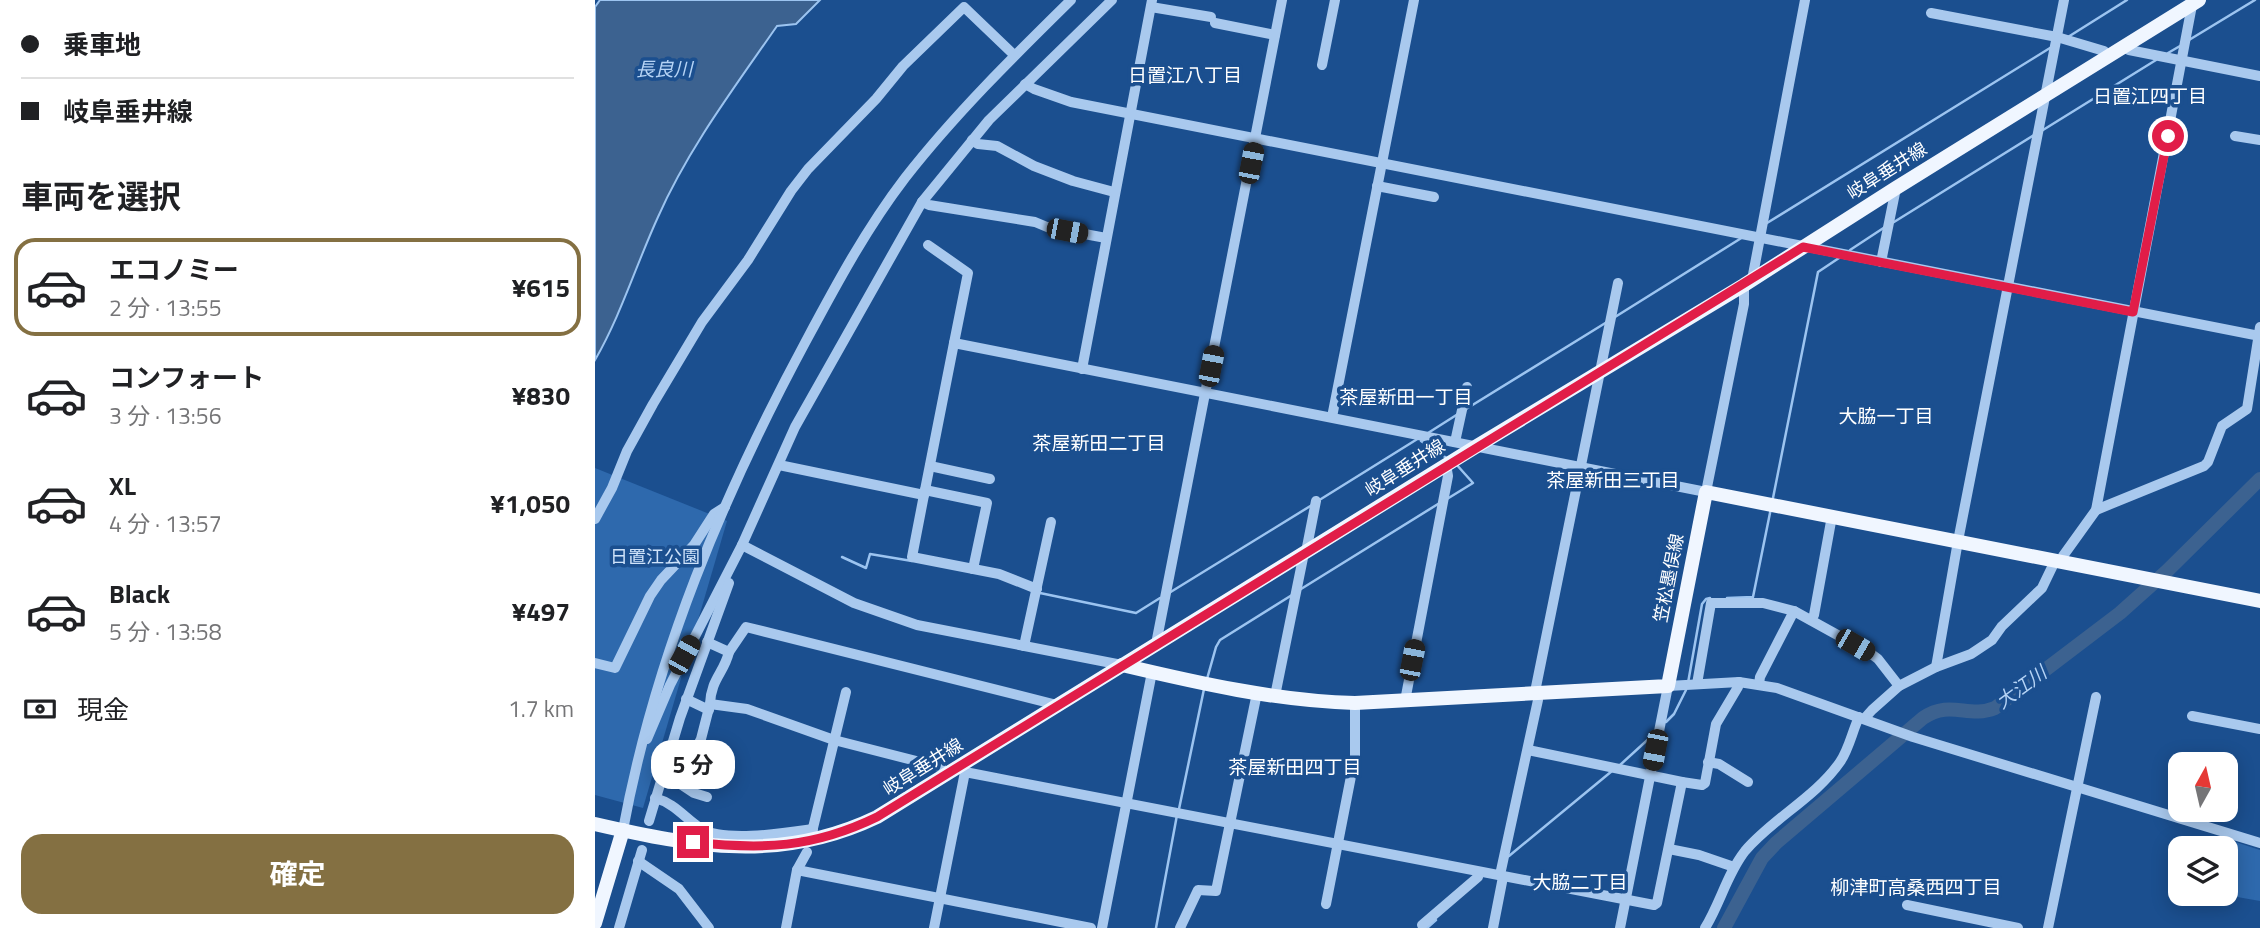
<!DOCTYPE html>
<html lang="ja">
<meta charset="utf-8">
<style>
body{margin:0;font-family:"Titillium Web","Noto Sans JP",sans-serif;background:#f2f2f2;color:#202124;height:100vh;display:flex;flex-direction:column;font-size:26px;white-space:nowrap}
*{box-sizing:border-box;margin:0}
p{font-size:23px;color:#757577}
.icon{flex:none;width:38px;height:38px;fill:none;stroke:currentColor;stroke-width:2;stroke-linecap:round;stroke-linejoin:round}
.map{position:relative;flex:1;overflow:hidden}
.panel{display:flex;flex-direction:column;background:#fff;width:595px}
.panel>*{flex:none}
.top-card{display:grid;align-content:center;height:154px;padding:0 21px;background:#fff}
.needle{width:46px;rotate:8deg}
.tools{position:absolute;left:1573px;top:752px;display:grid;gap:14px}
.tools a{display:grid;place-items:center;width:70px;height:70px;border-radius:14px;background:#fff;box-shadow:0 4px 18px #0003;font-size:35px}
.end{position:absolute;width:32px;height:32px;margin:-16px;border:9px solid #e11d48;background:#fff;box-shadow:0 0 0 4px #fff}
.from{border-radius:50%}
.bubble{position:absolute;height:49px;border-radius:21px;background:#fff;box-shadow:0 4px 18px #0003;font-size:23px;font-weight:700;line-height:49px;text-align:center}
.car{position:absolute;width:21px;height:42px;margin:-21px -10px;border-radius:9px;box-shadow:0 0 5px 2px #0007;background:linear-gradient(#222 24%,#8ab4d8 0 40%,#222 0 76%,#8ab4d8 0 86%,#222 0)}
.top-card b{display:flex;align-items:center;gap:24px;height:66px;font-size:26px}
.top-card b+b{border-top:2px solid #e0e0e0}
.top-card i{width:18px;height:18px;background:#202124}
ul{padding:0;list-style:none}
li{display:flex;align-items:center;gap:21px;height:98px;margin:0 14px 10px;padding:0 7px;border:4px solid transparent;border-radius:21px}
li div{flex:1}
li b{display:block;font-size:26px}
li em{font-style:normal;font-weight:700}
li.active{border-color:#847042}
li>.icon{width:63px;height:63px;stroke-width:1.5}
h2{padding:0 21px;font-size:32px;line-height:84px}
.pay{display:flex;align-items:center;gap:18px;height:77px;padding:0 21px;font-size:26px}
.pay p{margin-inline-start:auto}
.button{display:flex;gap:14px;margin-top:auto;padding:14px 21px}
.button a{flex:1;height:80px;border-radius:21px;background:#847042;color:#fff;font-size:28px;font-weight:700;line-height:80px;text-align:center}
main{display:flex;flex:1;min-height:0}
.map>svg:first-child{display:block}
</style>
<main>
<section class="panel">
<div class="top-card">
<b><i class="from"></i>乗車地</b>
<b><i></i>岐阜垂井線</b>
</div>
<h2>車両を選択</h2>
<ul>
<li class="active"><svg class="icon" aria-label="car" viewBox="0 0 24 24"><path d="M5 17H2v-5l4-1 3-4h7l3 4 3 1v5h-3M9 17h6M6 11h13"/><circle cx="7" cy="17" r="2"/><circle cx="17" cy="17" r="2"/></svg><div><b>エコノミー</b><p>2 分 · 13:55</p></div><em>¥615</em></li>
<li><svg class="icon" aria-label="car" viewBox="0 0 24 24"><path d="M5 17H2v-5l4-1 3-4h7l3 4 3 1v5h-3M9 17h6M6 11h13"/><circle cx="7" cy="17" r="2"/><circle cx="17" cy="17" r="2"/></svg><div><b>コンフォート</b><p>3 分 · 13:56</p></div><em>¥830</em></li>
<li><svg class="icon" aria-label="car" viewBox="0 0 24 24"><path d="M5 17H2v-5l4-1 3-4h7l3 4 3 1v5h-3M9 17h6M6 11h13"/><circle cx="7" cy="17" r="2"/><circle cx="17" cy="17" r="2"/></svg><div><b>XL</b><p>4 分 · 13:57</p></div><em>¥1,050</em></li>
<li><svg class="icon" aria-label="car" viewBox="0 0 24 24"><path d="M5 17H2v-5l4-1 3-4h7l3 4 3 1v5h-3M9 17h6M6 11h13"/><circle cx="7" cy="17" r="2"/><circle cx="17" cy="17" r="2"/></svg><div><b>Black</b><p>5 分 · 13:58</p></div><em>¥497</em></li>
</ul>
<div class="pay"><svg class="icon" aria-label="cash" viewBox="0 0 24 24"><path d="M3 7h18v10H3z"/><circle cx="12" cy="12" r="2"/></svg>現金<p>1.7 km</p></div>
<div class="button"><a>確定</a></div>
</section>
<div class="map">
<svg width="1665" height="928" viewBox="0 0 1665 928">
<rect width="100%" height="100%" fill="#1b4f8f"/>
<!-- green -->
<g fill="#2e69ad">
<path d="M0 468 132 521 48 808 0 795Z"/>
<path d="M1631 839 1665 850V901L1631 895Z"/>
</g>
<!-- water -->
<path fill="#3c6290" stroke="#9cc4f0" stroke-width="2" d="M5 0H225L201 24 182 26C139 88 93 149 63 217 41 265 26 315 0 360V7Z"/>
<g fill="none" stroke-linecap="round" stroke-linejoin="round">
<!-- stream -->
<g stroke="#9cc4f0" stroke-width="2.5">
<path d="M1473 37 1532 0"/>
<path d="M1594 40 1660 0"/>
<path d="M1573 53 1585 46"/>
<path d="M1448 130 1561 60"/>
<path d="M1299 222 1439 135"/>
<path d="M1172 223 1455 48"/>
<path d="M1255 250 1290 227"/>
<path d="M1020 317 1148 237"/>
<path d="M871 409 1012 322"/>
<path d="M833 433 863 414"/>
<path d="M826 441 853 459"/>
<path d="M1178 498 1223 272 1244 258"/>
<path d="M726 499 824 438"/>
<path d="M852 499 878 483 861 464"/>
<path d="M247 557 271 568 275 554 317 561"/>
<path d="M706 589 843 504"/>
<path d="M445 593 541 613 565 598"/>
<path d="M574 593 717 505"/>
<path d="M1132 598 1158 597 1176 508"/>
<path d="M612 679 621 647 625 640 697 595"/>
<path d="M1093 683 1107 604 1111 599 1115 598"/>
<path d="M1071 722 1079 714 1091 690"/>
<path d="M1025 765 1059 734"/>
<path d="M584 809 609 689"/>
<path d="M914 856 1017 771"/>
<path d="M561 928 582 815"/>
<path d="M832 928 841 920"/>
</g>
<!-- river -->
<path stroke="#3c6290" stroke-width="14" d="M1129 928 1167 858 1181 843 1328 718C1356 699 1373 719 1400 708L1525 613 1572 571 1665 479"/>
<!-- minor -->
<g stroke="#a9c9ee" stroke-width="10">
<path d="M556 7 616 17"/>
<path d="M1336 13 1462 37 1509 51 1514 56"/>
<path d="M620 23 680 35"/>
<path d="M1528 47 1534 50 1665 76"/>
<path d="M727 65 740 0"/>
<path d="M430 84 439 89 476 102 1665 336"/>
<path d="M1640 136 1665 140"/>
<path d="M377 140 383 144 402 146 439 166 478 181 519 192"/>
<path d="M782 186 839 197"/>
<path d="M327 202 334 205 440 222 452 227 511 238"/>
<path d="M333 245 373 273 359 343"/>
<path d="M1286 262 1301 188"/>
<path d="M1157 280 1210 0"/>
<path d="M487 369 557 0"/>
<path d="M737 417 819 0"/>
<path d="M860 442 872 387"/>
<path d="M184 465 329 495 359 343 1111 492 1149 304V285"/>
<path d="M335 466 395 479"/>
<path d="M330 490 392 503 378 569"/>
<path d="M329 495 317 557 404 574 442 589"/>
<path d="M1501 510 1609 466 1613 462 1627 426 1652 409 1665 327"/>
<path d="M0 519 17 488 32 451 58 404 107 322 153 260 196 191 213 169 281 99 308 66 369 7 416 52"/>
<path d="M147 545 259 603 322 625 527 665"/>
<path d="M711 552 721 501"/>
<path d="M1467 562 1468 556 1501 510 1598 0"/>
<path d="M1216 620 1219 615 1237 516"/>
<path d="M112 642 134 652C129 673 116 679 115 704L152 709 239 740 345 767 353 774"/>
<path d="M561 644 687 0"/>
<path d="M429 646 456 522"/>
<path d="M134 652 151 627 462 705"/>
<path d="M0 663 20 668 55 596 66 580 99 545 119 514 130 507"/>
<path d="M1341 667 1363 541 1469 0"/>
<path d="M1102 684 1116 603H1168L1199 611 1275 653 1283 659 1304 686"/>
<path d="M1164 684 1165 677 1199 611"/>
<path d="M680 696 709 553"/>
<path d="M91 699 114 710"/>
<path d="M810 701 853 476 851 465"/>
<path d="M1597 716 1665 729"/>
<path d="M1269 719 1277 710 1304 686 1341 667 1376 654 1397 640 1407 626 1447 588 1460 561"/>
<path d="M52 739 75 685 147 545 200 427 327 202 394 120 517 0"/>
<path d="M933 750 1087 782"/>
<path d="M1113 762 1124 764 1153 782"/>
<path d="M368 766 370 772 1059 905 1062 903 1087 782 1107 785 1110 783 1121 724 1143 687 1144 682"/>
<path d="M67 775 84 783 106 739 115 704"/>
<path d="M84 783 99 793 112 797"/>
<path d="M60 798C79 803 90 818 105 828 129 843 190 833 218 829"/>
<path d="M54 821 85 718 134 583"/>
<path d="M28 830C60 657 128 495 211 341 241 285 271 229 310 178 360 114 418 57 476 0"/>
<path d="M217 832 251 692"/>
<path d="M1074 849 1104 855 1139 867"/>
<path d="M43 861 84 889 114 928"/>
<path d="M202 870 496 928"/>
<path d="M905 875 943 700 941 687 1023 283"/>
<path d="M731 904 760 756V703"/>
<path d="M1312 905 1423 928"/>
<path d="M827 925 883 877 884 872"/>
<path d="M24 928 47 850"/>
<path d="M191 928 202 870 212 852"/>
<path d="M339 928 370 772"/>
<path d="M507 928 557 672"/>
<path d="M585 928 603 890 621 891 662 693"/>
<path d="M898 928 908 877"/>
<path d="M1025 928 1073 686 1144 682 1182 688 1318 737 1665 843"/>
<path d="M1110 928C1125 904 1132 874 1150 851 1177 819 1221 797 1245 762 1254 749 1257 732 1264 717"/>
<path d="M1453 928 1501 697"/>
</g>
<!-- major -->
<g stroke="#f0f6ff" stroke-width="14">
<path d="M527 665C603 683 682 701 760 703L1073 686 1111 492 1665 601"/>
<path d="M0 824C100 847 186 863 282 817L882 446 1149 285 1301 188 1604 0"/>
<path d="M0 923 28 830"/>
</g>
</g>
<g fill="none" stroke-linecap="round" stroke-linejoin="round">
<!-- route -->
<path stroke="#e11d48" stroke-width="9" d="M98 842C167 850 218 848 282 817L1208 247 1538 312 1573 136"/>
</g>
<g text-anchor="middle" stroke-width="7" stroke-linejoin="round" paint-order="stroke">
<!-- street labels -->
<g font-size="18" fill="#fff" stroke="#1b4f8f">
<text transform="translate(1292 171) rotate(-32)" y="6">岐阜垂井線</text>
<text transform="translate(810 468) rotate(-32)" y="6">岐阜垂井線</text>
<text transform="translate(1074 578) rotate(-79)" y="6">笠松墨俣線</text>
<text transform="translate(328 767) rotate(-32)" y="6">岐阜垂井線</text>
</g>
<!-- park labels -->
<g font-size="18" fill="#cfe3fa" stroke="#1b4f8f">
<text x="60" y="563">日置江公園</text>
</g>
<!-- water labels -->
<g font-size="19" font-style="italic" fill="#b5d3f5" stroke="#1b4f8f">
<text x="69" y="76">長良川</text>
<text transform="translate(1426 687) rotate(-36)" y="7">大江川</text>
</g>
<!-- neighbourhood labels -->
<g font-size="19" fill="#fff" stroke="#1b4f8f">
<text x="590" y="82">日置江八丁目</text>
<text x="1555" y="103">日置江四丁目</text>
<text x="811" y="404">茶屋新田一丁目</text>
<text x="1291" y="423">大脇一丁目</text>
<text x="504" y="450">茶屋新田二丁目</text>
<text x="1018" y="487">茶屋新田三丁目</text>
<text x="700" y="774">茶屋新田四丁目</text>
<text x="985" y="889">大脇二丁目</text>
<text x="1321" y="894">柳津町高桑西四丁目</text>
</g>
</g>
</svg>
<div class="tools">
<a><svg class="needle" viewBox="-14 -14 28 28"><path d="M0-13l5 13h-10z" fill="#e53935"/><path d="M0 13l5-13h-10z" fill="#757577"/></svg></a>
<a><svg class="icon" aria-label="layers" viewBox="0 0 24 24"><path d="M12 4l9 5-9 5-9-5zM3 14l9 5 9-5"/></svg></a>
</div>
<i class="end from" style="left:1573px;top:136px"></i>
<i class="end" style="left:98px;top:842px"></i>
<div class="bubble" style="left:56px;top:740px;width:84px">5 分</div>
<i class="car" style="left:656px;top:163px;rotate:11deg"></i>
<i class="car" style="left:472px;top:231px;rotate:101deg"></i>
<i class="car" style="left:616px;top:366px;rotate:11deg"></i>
<i class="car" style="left:1260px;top:645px;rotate:120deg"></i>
<i class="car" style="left:89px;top:655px;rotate:29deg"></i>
<i class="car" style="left:817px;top:660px;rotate:11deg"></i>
<i class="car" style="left:1060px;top:750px;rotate:191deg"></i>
</div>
</main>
